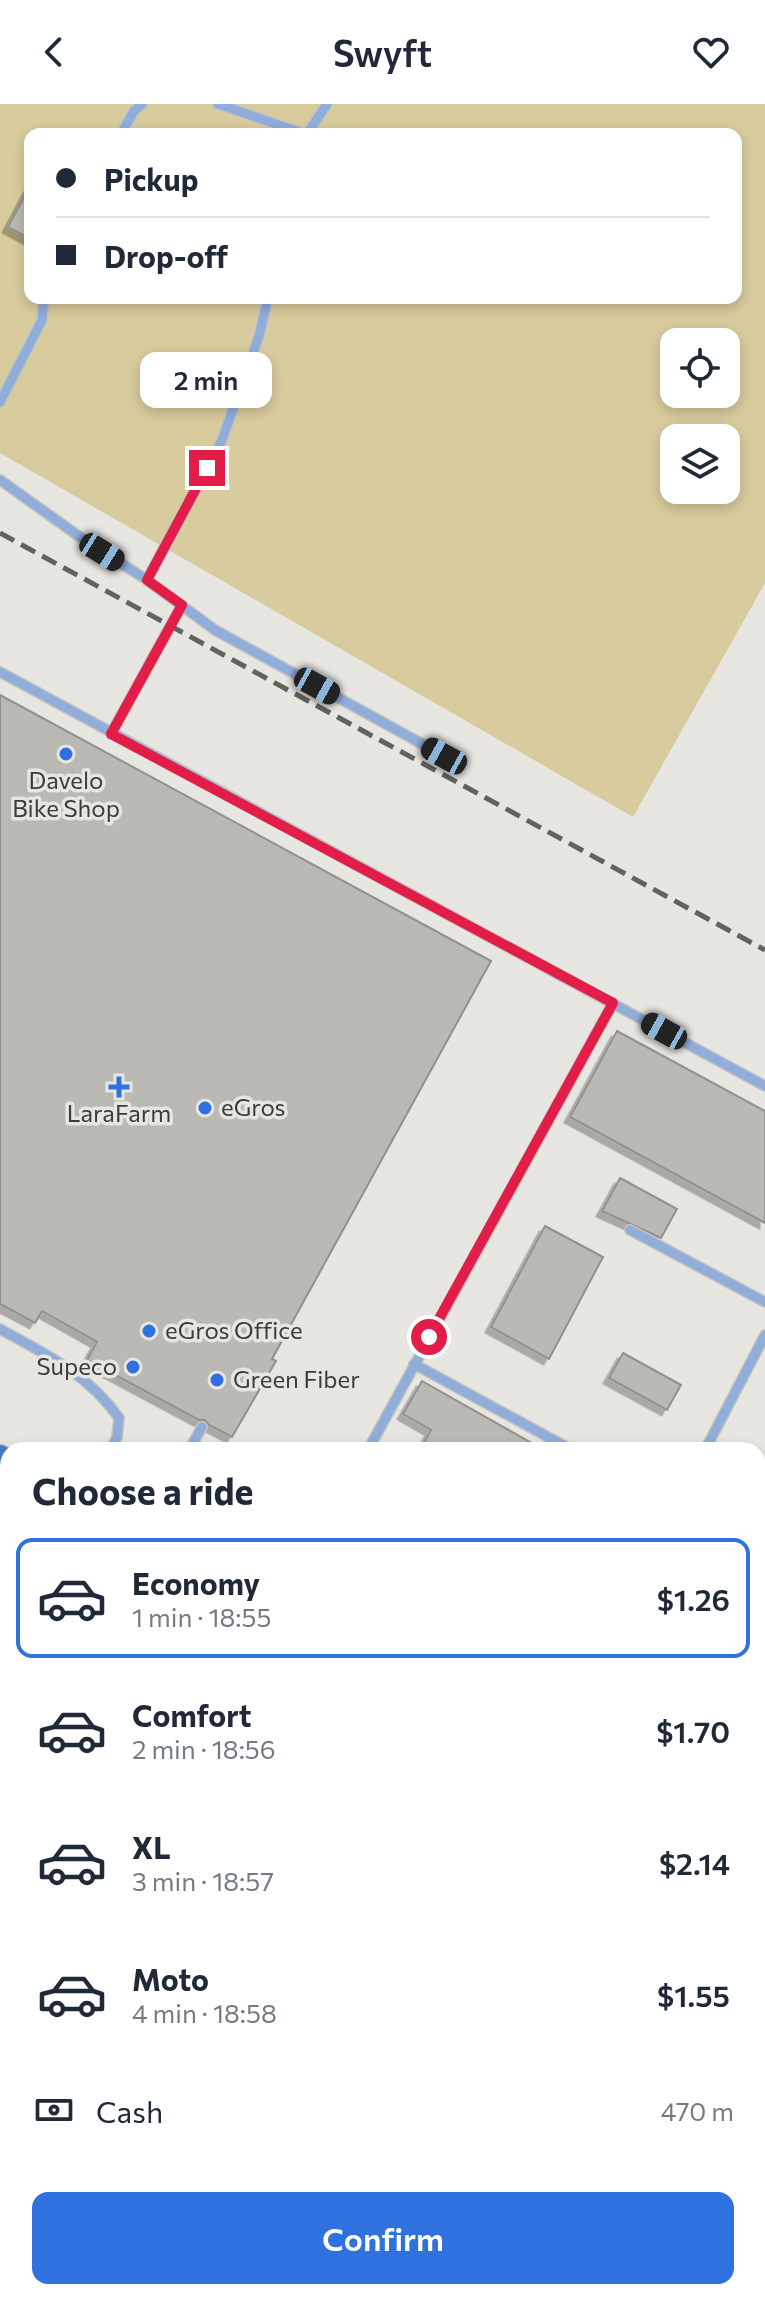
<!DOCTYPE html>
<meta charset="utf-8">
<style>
body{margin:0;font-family:Commissioner,sans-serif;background:#f6f6f7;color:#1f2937;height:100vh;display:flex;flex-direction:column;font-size:30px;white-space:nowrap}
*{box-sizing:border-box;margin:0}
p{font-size:26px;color:#747a83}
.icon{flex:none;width:44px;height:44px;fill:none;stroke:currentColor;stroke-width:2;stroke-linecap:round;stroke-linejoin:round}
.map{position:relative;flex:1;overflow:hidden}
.details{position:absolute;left:0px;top:1338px;width:766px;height:858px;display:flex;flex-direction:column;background:#fff;border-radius:24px 24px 0 0;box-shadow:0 4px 12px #0003}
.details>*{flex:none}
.hud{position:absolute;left:24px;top:24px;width:718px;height:176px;border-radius:16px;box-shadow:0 4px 12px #0003;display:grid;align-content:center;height:176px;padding:0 32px;background:#fff}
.buttons{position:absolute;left:660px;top:224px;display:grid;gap:16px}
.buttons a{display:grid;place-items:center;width:80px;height:80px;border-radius:16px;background:#fff;box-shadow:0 4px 12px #0003;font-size:40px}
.end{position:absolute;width:36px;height:36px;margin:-18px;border:10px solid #e11d48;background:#fff;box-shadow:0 0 0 4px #fff}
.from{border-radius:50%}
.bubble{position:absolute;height:56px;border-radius:16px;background:#fff;box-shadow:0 4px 12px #0003;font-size:26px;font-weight:600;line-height:56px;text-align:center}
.car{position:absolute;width:24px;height:48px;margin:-24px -12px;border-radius:10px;box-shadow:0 0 6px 2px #0007;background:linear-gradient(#222 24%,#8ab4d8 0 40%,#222 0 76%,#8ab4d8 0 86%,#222 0)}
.hud b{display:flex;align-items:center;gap:28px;height:76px;font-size:30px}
.hud b+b{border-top:2px solid #e0e1e3}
.hud i{width:20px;height:20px;background:#1f2937}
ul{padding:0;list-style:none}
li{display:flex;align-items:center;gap:24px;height:120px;margin:0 16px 12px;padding:0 16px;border:4px solid transparent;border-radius:16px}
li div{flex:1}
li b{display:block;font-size:30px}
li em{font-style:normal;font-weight:600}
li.selected{border-color:#2f71de}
li>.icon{width:72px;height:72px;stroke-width:1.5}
h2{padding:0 32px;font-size:36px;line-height:96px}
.pay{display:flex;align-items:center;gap:20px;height:88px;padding:0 32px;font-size:30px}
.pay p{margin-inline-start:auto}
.primary-button{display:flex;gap:16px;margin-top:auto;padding:16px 32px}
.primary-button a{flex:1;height:92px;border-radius:16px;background:#2f71de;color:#fff;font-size:32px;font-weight:600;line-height:92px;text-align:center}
header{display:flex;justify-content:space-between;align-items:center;height:104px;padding:0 32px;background:#fff;font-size:36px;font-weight:600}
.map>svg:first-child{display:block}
</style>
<header><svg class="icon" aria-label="back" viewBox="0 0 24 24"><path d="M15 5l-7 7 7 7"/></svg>Swyft<svg class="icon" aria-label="heart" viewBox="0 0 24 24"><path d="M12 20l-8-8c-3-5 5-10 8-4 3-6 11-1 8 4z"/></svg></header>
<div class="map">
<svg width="765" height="2195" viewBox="0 0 765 2195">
<defs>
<filter id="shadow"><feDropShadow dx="-5.5" dy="5.5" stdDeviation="0" flood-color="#0004"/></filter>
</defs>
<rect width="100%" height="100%" fill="#e7e6e1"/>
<!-- green -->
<g fill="#d8cb9d" fill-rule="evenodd">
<path d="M0 0H765V479L633 713 0 349ZM30 30H736V194H30ZM674 238H726V290H674ZM674 334H726V386H674Z"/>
<path d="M758 1846 765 1850V1975L758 1971Z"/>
</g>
<!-- building -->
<g fill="#bab9b4" stroke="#92918d" stroke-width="2" filter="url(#shadow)">
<path d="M30 82V135L8 123Z"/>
<path d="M0 591 491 857 272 1255 276 1257 232 1333 209 1321 205 1316H199L87 1256 97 1238 42 1207 35 1219 0 1200Z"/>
<path d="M617 927 765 1007V1119L570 1013Z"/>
<path d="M620 1074 677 1105 661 1134 602 1107Z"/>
<path d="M545 1122 603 1153 549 1255 491 1223Z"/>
<path d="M623 1249 681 1281 667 1306 609 1274Z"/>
<path d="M422 1277 544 1346H420L431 1326 403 1310Z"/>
</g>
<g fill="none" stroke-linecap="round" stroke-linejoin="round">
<!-- service casing -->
<g stroke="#c5c4c0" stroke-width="12">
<g id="service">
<path d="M218 0 305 30"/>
<path d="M121 30 134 7 142 0"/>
<path d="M307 30 327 0"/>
<path d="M0 298 42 216 44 194"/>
<path d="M0 376 80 433 147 476 215 526 444 652"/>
<path d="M147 476 222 336 259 232 268 194"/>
<path d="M0 568 765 982"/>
<path d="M111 630 182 501"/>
<path d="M630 1126 765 1198"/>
<path d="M0 1225C47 1251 87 1269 119 1314L117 1333 110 1346"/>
<path d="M414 1260 572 1346"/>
<path d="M189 1346 202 1323"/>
<path d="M368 1346 613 899"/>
<path d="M705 1346 765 1231"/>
<path d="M758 1447 765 1451"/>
<path d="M758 1605 765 1609"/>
<path d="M0 1640 8 1645"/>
<path d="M0 1721 8 1726"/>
<path d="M0 1812 8 1807"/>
<path d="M286 2195 290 2188"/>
</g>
</g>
<!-- primary casing -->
<g stroke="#c5c4c0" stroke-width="25">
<g id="primary">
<path d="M0 1352 8 1357"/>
<path d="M0 1404 8 1408"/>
<path d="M758 1766 765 1769"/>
<path d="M758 1819 765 1823"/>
</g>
</g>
<!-- service -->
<use href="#service" stroke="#91adda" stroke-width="9"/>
<!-- primary -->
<use href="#primary" stroke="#4778cb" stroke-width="22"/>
<!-- tram -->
<g stroke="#62625f" stroke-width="2">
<path d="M0 1382 8 1387"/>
<path d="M758 1786 765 1790"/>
</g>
<!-- rail -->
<g stroke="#62625f" stroke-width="5" stroke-dasharray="16 8" stroke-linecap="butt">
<path d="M0 429 765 846"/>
<path d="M0 1693 8 1696"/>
<path d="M0 1840 8 1835"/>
<path d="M758 1883 765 1888"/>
<path d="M0 1942 8 1940"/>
<path d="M758 2019 765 2022"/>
<path d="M0 2063 8 2064"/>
<path d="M0 2142 8 2144"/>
<path d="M186 2188 197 2195"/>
<path d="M296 2188 300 2190"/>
</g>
</g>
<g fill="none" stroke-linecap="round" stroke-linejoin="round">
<!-- route -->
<path stroke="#e11d48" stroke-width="10" d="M207 364 147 476 182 501 111 630 613 899 429 1233"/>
</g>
<!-- markers -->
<g fill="#2f71de" stroke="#e7e6e1" stroke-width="3">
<circle cx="66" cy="650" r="8"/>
<path d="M115 971h8v8h8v8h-8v8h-8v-8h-8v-8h8z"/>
<circle cx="205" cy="1004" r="8"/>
<circle cx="149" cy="1227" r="8"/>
<circle cx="133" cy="1263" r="8"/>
<circle cx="217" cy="1276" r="8"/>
</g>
<g text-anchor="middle" stroke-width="7" stroke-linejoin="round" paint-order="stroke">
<!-- poi labels -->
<g font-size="24" fill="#3c3c3a" stroke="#e7e6e1" text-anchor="start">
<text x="66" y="685" text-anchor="middle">Davelo<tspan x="66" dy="28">Bike Shop</tspan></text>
<text x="221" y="1012">eGros</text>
<text x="119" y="1018" text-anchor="middle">LaraFarm</text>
<text x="165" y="1235">eGros Office</text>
<text x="117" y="1271" text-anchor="end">Supeco</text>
<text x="233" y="1284">Green Fiber</text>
</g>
</g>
</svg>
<div class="buttons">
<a><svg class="icon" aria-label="locate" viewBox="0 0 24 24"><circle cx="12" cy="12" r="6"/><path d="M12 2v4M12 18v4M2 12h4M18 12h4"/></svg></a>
<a><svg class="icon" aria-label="layers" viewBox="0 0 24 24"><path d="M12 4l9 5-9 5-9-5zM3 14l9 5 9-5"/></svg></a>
</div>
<i class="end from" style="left:429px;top:1233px"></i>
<i class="end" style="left:207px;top:364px"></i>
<div class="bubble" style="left:140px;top:248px;width:132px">2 min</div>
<i class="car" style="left:102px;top:448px;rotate:122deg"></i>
<i class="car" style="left:317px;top:582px;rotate:119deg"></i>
<i class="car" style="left:444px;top:652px;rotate:299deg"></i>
<i class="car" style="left:664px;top:927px;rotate:299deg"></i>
<div class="hud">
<b><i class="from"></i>Pickup</b>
<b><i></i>Drop-off</b>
</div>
<section class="details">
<h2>Choose a ride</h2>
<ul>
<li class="selected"><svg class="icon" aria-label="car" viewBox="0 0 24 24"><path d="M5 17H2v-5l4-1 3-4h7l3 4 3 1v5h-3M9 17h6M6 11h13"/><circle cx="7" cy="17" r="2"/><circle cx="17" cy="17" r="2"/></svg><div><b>Economy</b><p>1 min · 18:55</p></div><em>$1.26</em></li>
<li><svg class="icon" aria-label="car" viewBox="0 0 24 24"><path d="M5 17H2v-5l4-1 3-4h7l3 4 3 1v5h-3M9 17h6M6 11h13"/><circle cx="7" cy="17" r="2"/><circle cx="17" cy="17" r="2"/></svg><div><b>Comfort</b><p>2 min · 18:56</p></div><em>$1.70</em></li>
<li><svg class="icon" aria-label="car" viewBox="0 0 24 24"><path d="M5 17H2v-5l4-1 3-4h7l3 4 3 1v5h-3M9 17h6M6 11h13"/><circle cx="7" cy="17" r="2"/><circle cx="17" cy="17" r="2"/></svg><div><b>XL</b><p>3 min · 18:57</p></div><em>$2.14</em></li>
<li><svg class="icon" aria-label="car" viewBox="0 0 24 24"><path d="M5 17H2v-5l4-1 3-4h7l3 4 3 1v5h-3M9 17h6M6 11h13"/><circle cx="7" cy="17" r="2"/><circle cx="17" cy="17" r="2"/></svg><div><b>Moto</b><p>4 min · 18:58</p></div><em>$1.55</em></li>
</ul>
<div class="pay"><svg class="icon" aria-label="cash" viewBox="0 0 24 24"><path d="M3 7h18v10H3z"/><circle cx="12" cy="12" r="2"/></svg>Cash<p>470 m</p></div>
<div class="primary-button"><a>Confirm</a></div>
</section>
</div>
